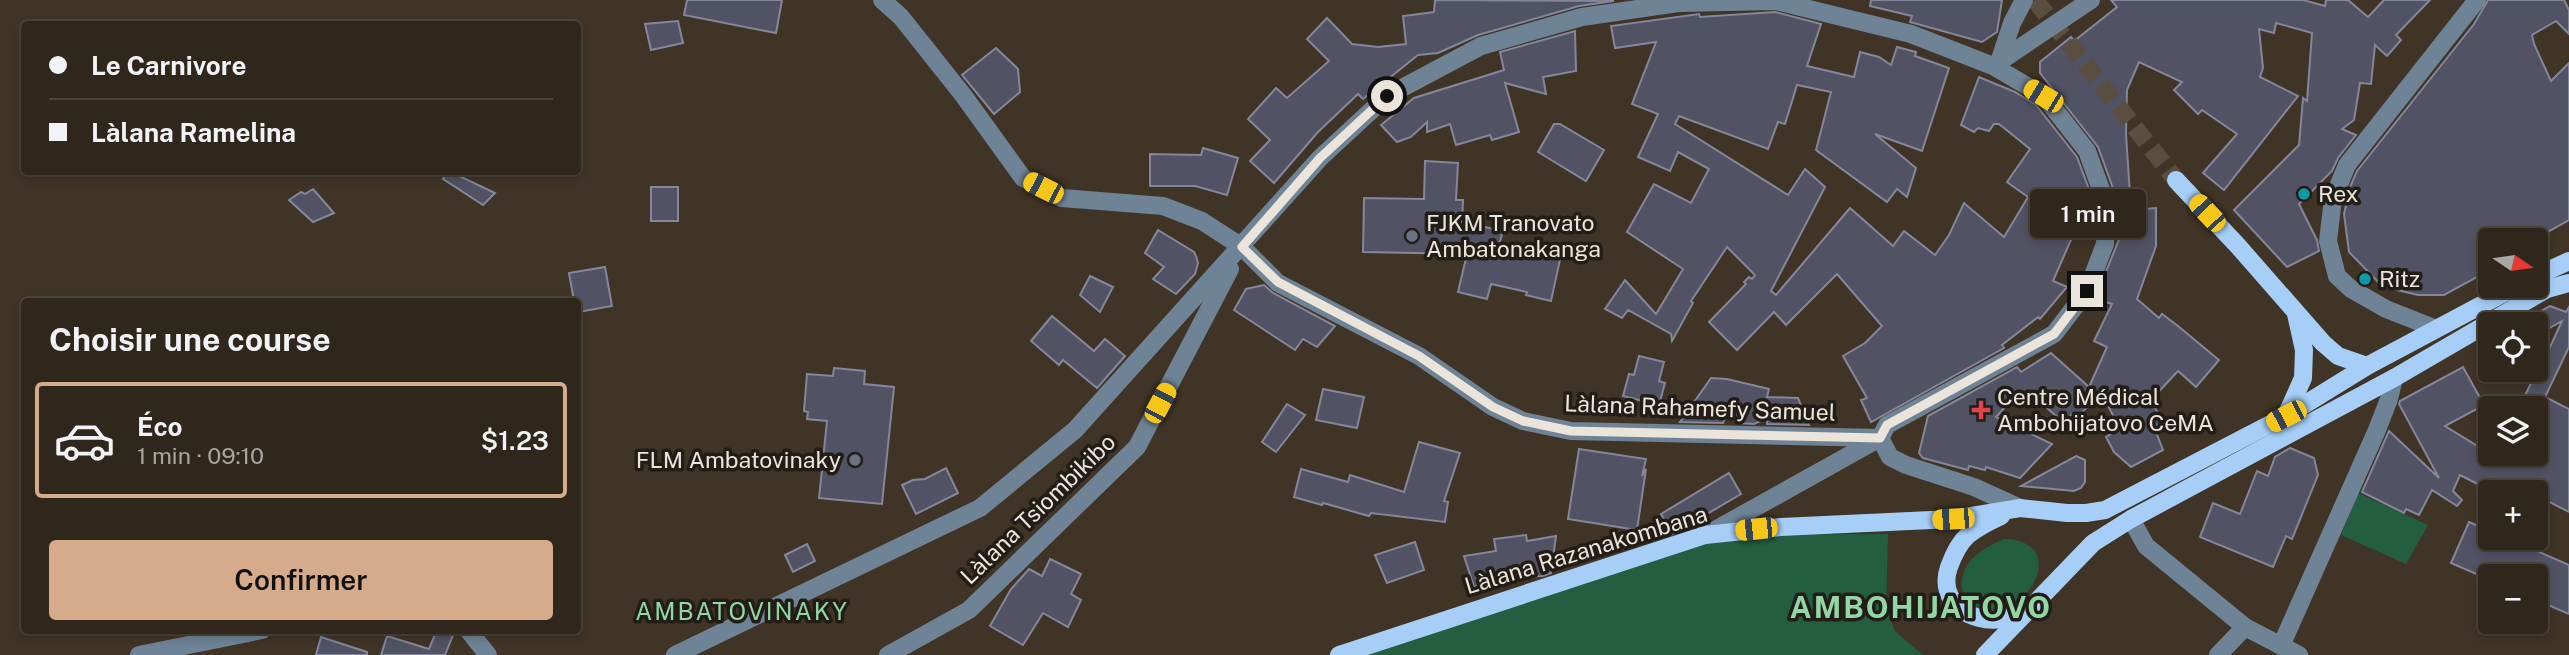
<!DOCTYPE html>
<html lang="fr">
<meta charset="utf-8">
<style>
body{margin:0;font-family:"Public Sans",sans-serif;background:#382f25;color:#f1f3f6;height:100vh;display:flex;flex-direction:column;font-size:26px;white-space:nowrap}
*{box-sizing:border-box;margin:0}
p{font-size:23px;color:#a8a5a3}
.icon{flex:none;width:38px;height:38px;fill:none;stroke:currentColor;stroke-width:2;stroke-linecap:round;stroke-linejoin:round}
.map{position:relative;flex:1;overflow:hidden}
.panel{position:absolute;left:21px;top:298px;width:560px;height:336px;display:flex;flex-direction:column;background:#30271c;border-radius:7px;box-shadow:0 4px 10px #0003,0 0 0 2px #4b443b}
.panel>*{flex:none}
.top-card{position:absolute;left:21px;top:21px;width:560px;height:154px;border-radius:7px;box-shadow:0 4px 10px #0003,0 0 0 2px #4b443b;display:grid;align-content:center;height:154px;padding:0 28px;background:#30271c}
.needle{width:46px;rotate:103deg}
.fabs{position:absolute;left:2478px;top:228px;display:grid;gap:14px}
.fabs a{display:grid;place-items:center;width:70px;height:70px;border-radius:7px;background:#30271c;box-shadow:0 4px 10px #0003,0 0 0 2px #4b443b;font-size:35px}
.end{position:absolute;width:32px;height:32px;margin:-16px;border:9px solid #ebe4db;background:#111;box-shadow:0 0 0 4px #111}
.from{border-radius:50%}
.bubble{position:absolute;height:49px;border-radius:7px;background:#30271c;box-shadow:0 4px 10px #0003,0 0 0 2px #4b443b;font-size:23px;font-weight:600;line-height:49px;text-align:center}
.car{position:absolute;width:21px;height:42px;margin:-21px -10px;border-radius:9px;box-shadow:0 0 5px 2px #0007;background:linear-gradient(#f5c518 24%,#345 0 40%,#f5c518 0 76%,#345 0 86%,#f5c518 0)}
.top-card b{display:flex;align-items:center;gap:24px;height:66px;font-size:26px}
.top-card b+b{border-top:2px solid #4b443b}
.top-card i{width:18px;height:18px;background:#f1f3f6}
ul{padding:0;list-style:none}
li{display:flex;align-items:center;gap:21px;height:116px;margin:0 14px 10px;padding:0 14px;border:4px solid #4b443b;border-radius:7px}
li div{flex:1}
li b{display:block;font-size:26px}
li em{font-style:normal;font-weight:600}
li.active{border-color:#d6ab8b}
li>.icon{width:63px;height:63px;stroke-width:1.5}
h2{padding:0 28px;font-size:32px;line-height:84px}
.cta{display:flex;gap:14px;margin-top:auto;padding:14px 28px}
.cta a{flex:1;height:80px;border-radius:7px;background:#d6ab8b;color:#111;font-size:28px;font-weight:600;line-height:80px;text-align:center}
.map>svg:first-child{display:block}
</style>
<div class="map">
<svg width="2569" height="655" viewBox="0 0 2569 655">
<rect width="100%" height="100%" fill="#403426"/>
<!-- green -->
<g fill="#235e41">
<path d="M2358 493 2428 525 2406 564 2341 535Z"/>
<path d="M1888 534 1886 610 1895 631 1923 655H1339L1705 535Z"/>
<path d="M2004 539C2066 540 2035 611 1989 610 1960 610 1954 578 1972 559 1981 550 1992 544 2004 539Z"/>
</g>
<!-- building -->
<g fill="#515364" stroke="#84869a" stroke-width="2">
<path d="M687 0H782L776 33 684 15Z"/>
<path d="M1435 0 1614 1 1579 6 1478 35 1438 53 1418 55 1363 99 1358 94 1318 132 1274 183 1250 161 1270 140 1248 119 1276 88 1287 98 1329 61 1307 39 1327 18 1352 44 1378 47 1406 44 1403 16 1434 12Z"/>
<path d="M1871 0H2002L1997 32 1982 42 1910 22 1912 16 1870 6Z"/>
<path d="M2111 0H2303L2325 6 2326 0H2348L2368 17 2384 0H2430L2396 35 2401 40 2387 56 2375 45 2371 84 2360 83 2354 120 2342 129 2356 135 2338 158 2332 171 2299 204 2317 240 2319 251 2287 267 2234 210 2299 145 2303 98 2307 101 2312 33 2276 23 2274 33 2259 29 2263 68 2260 77 2298 96 2224 190 2203 173 2237 134 2202 110 2198 114 2174 90 2182 82 2139 62 2127 90 2126 134 2131 210 2156 208V246L2137 299 2159 318 2162 314 2178 326 2219 360 2196 387 2178 371 2151 400 2163 422 2154 427 2163 450 2131 467 2114 452 2106 437 2120 429 2101 392 2077 418 2072 414 2064 423 2029 392 2026 396 2020 391 1996 417 2052 444 2020 478 1986 467 1985 470 1969 466 1968 470 1923 458 1919 453 1928 416 2017 367 2021 372 2051 353 2089 387 2107 347 2094 341 2112 304 2095 299 2130 212 2117 227 2118 202 2098 147 2040 73V62L2071 37 2074 41 2117 7Z"/>
<path d="M2488 0H2564L2569 10V34L2556 21 2532 35 2534 44 2551 81 2569 63V220L2533 240H2490V270L2444 295H2418L2397 290 2380 284 2349 252 2344 214 2350 187 2357 171 2474 24Z"/>
<path d="M1775 12 1821 24 1807 66 1854 77 1860 52 1879 57 1891 65 1897 47 1916 52 1915 56 1949 68 1922 151 1875 134 1916 168 1907 197 1897 189 1887 202 1816 150 1831 92 1797 85 1785 124 1778 122 1768 149 1679 116 1675 124 1788 195 1805 169 1825 187 1771 291 1776 295 1850 208 1893 246 1904 231 1935 255 1949 235 1964 203 2004 237 2028 197 2007 182 2030 149 1999 124H1994L1989 131 1978 128 1974 132 1961 125 1979 77 2015 92 2036 105 2077 157 2096 208 2094 237 2077 226 2053 281 2067 287 2040 319 2038 317 2002 345 2004 348 1871 422 1861 400 1867 398 1843 356 1865 343 1882 326 1837 274 1786 325 1774 312 1737 350 1709 322 1746 284 1744 282 1749 277 1752 279 1755 275 1727 247 1691 301 1693 303 1672 341 1671 334 1628 310 1622 318 1605 309 1625 280 1656 314 1683 269 1627 232 1654 184 1691 203 1709 169 1678 152 1670 171 1638 157 1658 114 1632 104 1656 42 1615 48 1611 26 1699 14 1700 17Z"/>
<path d="M678 21 683 43 651 50 645 24Z"/>
<path d="M1575 31 1576 71 1543 77 1546 94 1505 83 1519 132 1492 140 1490 135 1456 145 1450 124 1427 132V122L1411 137 1397 142 1381 125 1414 98 1504 70 1500 52Z"/>
<path d="M996 48 1018 69 1020 92 994 114 962 75Z"/>
<path d="M1554 124H1560L1604 150 1586 181 1538 152Z"/>
<path d="M1203 148 1238 158 1227 195 1195 186H1150V154L1201 155Z"/>
<path d="M1425 161 1458 163 1456 200H1463L1462 222 1503 231 1499 245 1536 253V249L1561 255 1551 301 1526 295 1527 292 1491 284 1487 299 1458 292 1467 254 1363 252 1364 198 1424 199Z"/>
<path d="M447 172H451L495 193 483 205 443 179Z"/>
<rect x="651" y="187" width="27" height="34"/>
<path d="M313 189 334 213 313 222 289 200 301 192 305 194Z"/>
<path d="M1158 230 1194 252 1196 256 1198 263 1195 274 1176 294 1153 279 1164 267 1145 253Z"/>
<path d="M605 267 612 306 578 312V301H574L569 273Z"/>
<path d="M1090 276 1113 287 1100 312 1080 295Z"/>
<path d="M1264 285 1273 293 1335 326 1317 347 1303 339 1295 350 1234 310 1246 289Z"/>
<path d="M2550 306 2566 312 2569 307V347L2545 397 2569 409V512L2536 495V492H2493L2460 475 2453 491 2462 500 2457 506 2432 490 2419 515 2406 509 2404 513 2362 492 2389 431 2439 478 2399 404 2400 401 2463 367 2484 405 2445 426 2489 453H2536V408H2519L2532 381 2534 382 2562 321 2537 335 2543 324H2518Z"/>
<path d="M1052 316 1094 351 1105 339 1125 356 1097 388 1063 360 1059 365 1031 341Z"/>
<path d="M1639 356 1664 362 1659 381 1665 383 1659 405 1623 396 1629 374 1634 375Z"/>
<path d="M834 368 865 371 864 384 894 387 882 504 819 498 827 421 807 419 808 412 804 411 807 374 833 376Z"/>
<path d="M1711 378 1727 379 1769 389 1767 397 1798 398 1809 425 1767 424V418L1754 424 1737 423 1727 413 1723 423 1680 422Z"/>
<path d="M1323 389 1364 397 1357 428 1316 420Z"/>
<path d="M1287 404 1305 415 1276 452 1262 442Z"/>
<path d="M1419 442 1460 453 1444 501 1448 502 1445 522 1371 513 1369 516 1323 503 1322 505 1294 497 1301 469 1348 482 1350 475 1404 492Z"/>
<path d="M2290 448 2314 458 2318 475 2292 539 2286 536 2273 567 2200 537 2213 503 2240 514 2257 471 2268 476 2275 457Z"/>
<path d="M1579 449 1646 459 1642 476 1646 469 1637 530 1568 519Z"/>
<path d="M2076 456 2085 460V482L2081 488 2074 491 2021 486Z"/>
<path d="M946 468 958 493 916 514 902 485 913 480 925 479Z"/>
<path d="M1729 473 1741 494 1673 534 1661 514Z"/>
<path d="M2469 522 2490 531V537H2505L2569 565V614L2536 600V576H2490V580L2451 563Z"/>
<path d="M1526 535 1527 541 1556 536 1551 573 1543 576 1499 578 1474 587 1464 556 1496 551 1494 539Z"/>
<path d="M1415 542 1424 570 1387 583 1375 555Z"/>
<path d="M807 544 815 561 793 572 785 555Z"/>
<path d="M1050 559 1081 574 1071 594 1081 600 1068 627 1043 613 1023 645 990 626 1011 589 1029 569 1042 576Z"/>
<path d="M437 630H455L445 655H381L387 636 429 649Z"/>
<path d="M321 637 367 652V655H316Z"/>
</g>
<g fill="none" stroke-linecap="round" stroke-linejoin="round">
<!-- major-tunnel -->
<path stroke="#5a4e41" stroke-width="18" stroke-dasharray="18 9" stroke-linecap="butt" d="M2035 0 2176 180"/>
<!-- minor -->
<g stroke="#6f8396" stroke-width="18">
<path d="M882 0 901 17 963 95 1023 178 1062 198 1163 206 1202 221 1242 247 1278 283 1419 356 1493 407 1523 421 1571 431 1880 438"/>
<path d="M1999 62 2012 23 2024 0"/>
<path d="M1993 66 2091 0"/>
<path d="M2434 328 2386 309 2351 289 2337 276 2328 241 2333 199 2347 165 2477 0"/>
<path d="M1880 438 1890 457 1906 465 1974 487 2020 508"/>
<path d="M2131 519 2146 546 2245 627 2299 655"/>
<path d="M1706 535 1880 438"/>
<path d="M468 630 488 655"/>
<path d="M2281 646 2377 430 2389 399 2394 378"/>
<path d="M139 655 262 630"/>
<path d="M675 655 980 508 1075 430 1320 158 1387 96 1481 46 1582 17 1678 3 1776 1 1911 34 1993 66 2044 96 2087 151 2107 206 2105 244 2087 291 2054 334 1887 425 1880 438"/>
<path d="M888 655 969 610 1137 447 1230 269"/>
<path d="M2218 655 2245 627"/>
</g>
<!-- major -->
<g stroke="#a6cef6" stroke-width="18">
<path d="M2176 180 2238 246 2323 343 2338 356 2367 366"/>
<path d="M2536 276 2569 261"/>
<path d="M2286 416 2303 378 2304 350 2296 314"/>
<path d="M2001 516C1990 521 1978 527 1968 535 1959 543 1953 556 1949 567 1937 601 1970 624 2002 619 2009 618 2016 614 2022 612"/>
<path d="M1339 655 1705 535 1781 527 1953 519 2020 508 2067 513H2086L2105 510 2286 416 2367 366 2519 285"/>
<path d="M1985 655 2093 543 2131 519 2394 378 2547 289 2569 283"/>
</g>
</g>
<g fill="none" stroke-linecap="round" stroke-linejoin="round">
<!-- route -->
<path stroke="#ebe4db" stroke-width="9" d="M1387 96 1320 158 1242 247 1278 282 1419 356 1493 407 1523 421 1571 431 1880 438 1887 425 2054 334 2087 291"/>
</g>
<!-- markers -->
<g fill="#0f9aa8" stroke="#221d17" stroke-width="2.5">
<circle cx="2304" cy="194" r="7"/>
<circle cx="2365" cy="279" r="7"/>
</g>
<g fill="#6b7280" stroke="#221d17" stroke-width="2.5">
<circle cx="1412" cy="236" r="7"/>
<circle cx="855" cy="460" r="7"/>
</g>
<path fill="#e0444e" stroke="#221d17" stroke-width="2.5" d="M1977.5 399.5h7v7h7v7h-7v7h-7v-7h-7v-7h7z"/>
<g text-anchor="middle" stroke-width="7" stroke-linejoin="round" paint-order="stroke">
<!-- poi labels -->
<g font-size="23" fill="#ebe4db" stroke="#221d17" text-anchor="start">
<text x="2318" y="202">Rex</text>
<text x="1426" y="231">FJKM Tranovato<tspan x="1426" dy="26">Ambatonakanga</tspan></text>
<text x="2379" y="287">Ritz</text>
<text x="1997" y="405">Centre Médical<tspan x="1997" dy="26">Ambohijatovo CeMA</tspan></text>
<text x="841" y="468" text-anchor="end">FLM Ambatovinaky</text>
</g>
<!-- street labels -->
<g font-size="23" fill="#ebe4db" stroke="#221d17">
<text transform="translate(1700 408) rotate(2)" y="8">Làlana Rahamefy Samuel</text>
<text transform="translate(1038 509) rotate(-44)" y="8">Làlana Tsiombikibo</text>
<text transform="translate(1586 550) rotate(-17)" y="8">Làlana Razanakombana</text>
</g>
<!-- neighbourhood labels -->
<g font-size="24" letter-spacing="2" fill="#92d6a3" stroke="#221d17">
<text x="742" y="620">AMBATOVINAKY</text>
</g>
<!-- district labels -->
<g font-size="30" font-weight="bold" letter-spacing="2" fill="#92d6a3" stroke="#221d17">
<text x="1921" y="618">AMBOHIJATOVO</text>
</g>
</g>
</svg>
<div class="fabs">
<a><svg class="needle" viewBox="-14 -14 28 28"><path d="M0-13l5 13h-10z" fill="#e53935"/><path d="M0 13l5-13h-10z" fill="#a8a5a3"/></svg></a>
<a><svg class="icon" aria-label="locate" viewBox="0 0 24 24"><circle cx="12" cy="12" r="6"/><path d="M12 2v4M12 18v4M2 12h4M18 12h4"/></svg></a>
<a><svg class="icon" aria-label="layers" viewBox="0 0 24 24"><path d="M12 4l9 5-9 5-9-5zM3 14l9 5 9-5"/></svg></a>
<a>+</a>
<a>−</a>
</div>
<i class="end from" style="left:1387px;top:96px"></i>
<i class="end" style="left:2087px;top:291px"></i>
<div class="bubble" style="left:2030px;top:189px;width:116px">1 min</div>
<i class="car" style="left:2043px;top:96px;rotate:301deg"></i>
<i class="car" style="left:1043px;top:188px;rotate:297deg"></i>
<i class="car" style="left:2207px;top:213px;rotate:317deg"></i>
<i class="car" style="left:1160px;top:403px;rotate:28deg"></i>
<i class="car" style="left:2286px;top:416px;rotate:243deg"></i>
<i class="car" style="left:1953px;top:519px;rotate:267deg"></i>
<i class="car" style="left:1756px;top:529px;rotate:264deg"></i>
<div class="top-card">
<b><i class="from"></i>Le Carnivore</b>
<b><i></i>Làlana Ramelina</b>
</div>
<section class="panel">
<h2>Choisir une course</h2>
<ul>
<li class="active"><svg class="icon" aria-label="car" viewBox="0 0 24 24"><path d="M5 17H2v-5l4-1 3-4h7l3 4 3 1v5h-3M9 17h6M6 11h13"/><circle cx="7" cy="17" r="2"/><circle cx="17" cy="17" r="2"/></svg><div><b>Éco</b><p>1 min · 09:10</p></div><em>$1.23</em></li>
</ul>
<div class="cta"><a>Confirmer</a></div>
</section>
</div>
